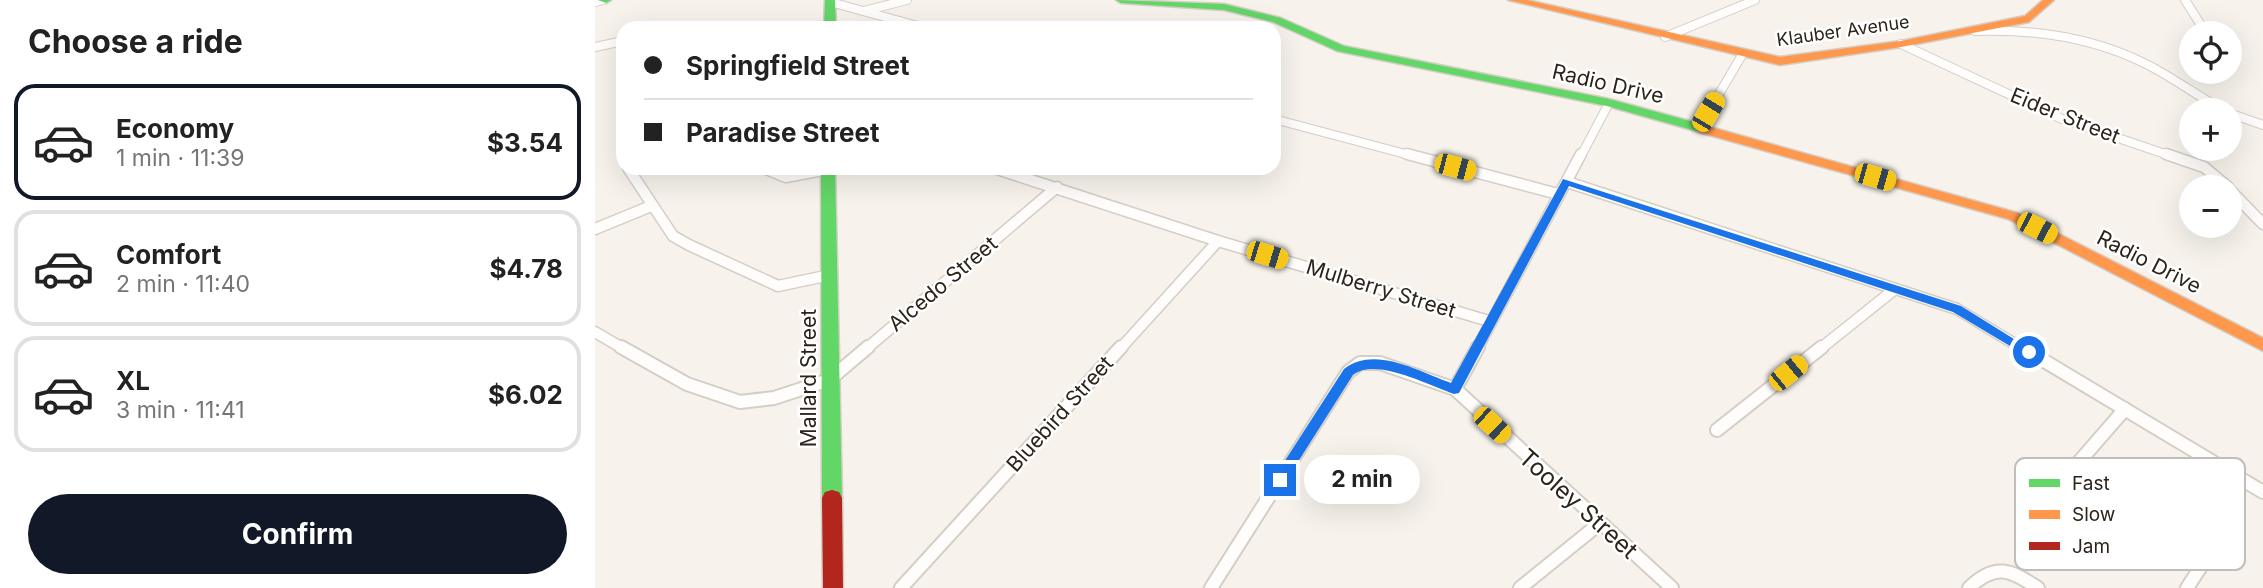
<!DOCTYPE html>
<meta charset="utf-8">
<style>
body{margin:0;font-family:Inter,sans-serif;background:#f2f2f2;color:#222;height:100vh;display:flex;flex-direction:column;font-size:26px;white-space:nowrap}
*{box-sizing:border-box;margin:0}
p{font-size:23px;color:#767676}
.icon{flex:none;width:38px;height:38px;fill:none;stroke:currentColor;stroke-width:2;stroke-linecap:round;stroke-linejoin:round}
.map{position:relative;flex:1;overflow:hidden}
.drawer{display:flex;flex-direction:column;background:#fff;width:595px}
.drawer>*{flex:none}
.banner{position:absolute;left:21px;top:21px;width:665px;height:154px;border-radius:21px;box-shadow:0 7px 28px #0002;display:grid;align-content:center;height:154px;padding:0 28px;background:#fff}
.controls{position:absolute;left:1584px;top:21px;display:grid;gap:14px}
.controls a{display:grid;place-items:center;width:63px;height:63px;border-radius:50%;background:#fff;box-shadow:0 7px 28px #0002;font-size:35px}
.end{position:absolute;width:32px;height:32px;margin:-16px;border:9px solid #1a73e8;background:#fff;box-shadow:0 0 0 4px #fff}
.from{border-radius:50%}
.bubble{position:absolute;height:49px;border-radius:24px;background:#fff;box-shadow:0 7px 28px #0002;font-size:23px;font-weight:700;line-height:49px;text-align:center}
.car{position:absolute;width:21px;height:42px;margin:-21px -10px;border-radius:9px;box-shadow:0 0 5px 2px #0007;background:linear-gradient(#f5c518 24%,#345 0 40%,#f5c518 0 76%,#345 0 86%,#f5c518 0)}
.banner b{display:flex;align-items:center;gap:24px;height:66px;font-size:26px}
.banner b+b{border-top:2px solid #e0e0e0}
.banner i{width:18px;height:18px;background:#222}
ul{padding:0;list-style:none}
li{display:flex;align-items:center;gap:21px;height:116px;margin:0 14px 10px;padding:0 14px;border:4px solid #e0e0e0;border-radius:21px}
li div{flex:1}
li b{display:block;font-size:26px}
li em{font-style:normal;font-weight:700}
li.on{border-color:#111827}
li>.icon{width:63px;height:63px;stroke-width:1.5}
h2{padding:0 28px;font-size:32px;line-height:84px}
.action{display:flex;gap:14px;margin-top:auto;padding:14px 28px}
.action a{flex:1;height:80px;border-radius:42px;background:#111827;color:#fff;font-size:28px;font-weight:700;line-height:80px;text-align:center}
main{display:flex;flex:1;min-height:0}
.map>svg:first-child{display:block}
</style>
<main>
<section class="drawer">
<h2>Choose a ride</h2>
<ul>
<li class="on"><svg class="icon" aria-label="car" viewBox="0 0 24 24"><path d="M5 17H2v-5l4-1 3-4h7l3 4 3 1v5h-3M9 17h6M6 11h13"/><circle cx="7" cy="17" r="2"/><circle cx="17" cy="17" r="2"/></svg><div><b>Economy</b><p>1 min · 11:39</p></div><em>$3.54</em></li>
<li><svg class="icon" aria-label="car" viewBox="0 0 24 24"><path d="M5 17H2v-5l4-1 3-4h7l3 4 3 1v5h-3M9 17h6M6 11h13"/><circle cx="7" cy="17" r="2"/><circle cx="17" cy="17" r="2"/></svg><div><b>Comfort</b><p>2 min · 11:40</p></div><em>$4.78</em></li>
<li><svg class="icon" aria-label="car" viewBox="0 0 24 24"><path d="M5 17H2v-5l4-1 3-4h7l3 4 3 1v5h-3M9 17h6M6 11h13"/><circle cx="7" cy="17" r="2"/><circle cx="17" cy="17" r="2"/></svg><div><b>XL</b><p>3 min · 11:41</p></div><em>$6.02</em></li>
</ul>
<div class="action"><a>Confirm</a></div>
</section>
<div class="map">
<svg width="1668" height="588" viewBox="0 0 1668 588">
<rect width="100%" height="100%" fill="#f7f3ec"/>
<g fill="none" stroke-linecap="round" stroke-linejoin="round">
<!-- street-far2 casing -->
<g stroke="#d4cec5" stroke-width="10">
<g id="street-far2">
<path d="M1590 0 1611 33"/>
<path d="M0 2 8 0"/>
<path d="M235 2 330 28"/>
<path d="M269 11 312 0"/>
<path d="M1380 31C1438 29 1496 37 1549 63 1576 76 1601 95 1628 110"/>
<path d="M1070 37 1160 0"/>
<path d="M1306 44 1467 119 1576 156"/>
<path d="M0 47 28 41"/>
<path d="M1634 113 1668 125"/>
<path d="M679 119 818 156"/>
<path d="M1104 128 1147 55"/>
<path d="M986 156 1014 103"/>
</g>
</g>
<!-- street-far1 casing -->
<g stroke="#d4cec5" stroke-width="13">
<g id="street-far1">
<path d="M812 154 963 194"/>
<path d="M1571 154 1609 167 1633 187"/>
<path d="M33 168 78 236 94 245 183 286 235 275"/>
<path d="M169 168 191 177 233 169"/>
<path d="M399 168 623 241 894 321"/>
<path d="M972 182 1362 309 1428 349"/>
<path d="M1634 189 1668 224"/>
<path d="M0 229 56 206"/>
<path d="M0 332 29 349"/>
<path d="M271 349 462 187"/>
<path d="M525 349 623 241"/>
<path d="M882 349 986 154"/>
<path d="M1225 349 1300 289"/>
</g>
</g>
<!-- street casing -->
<g stroke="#d4cec5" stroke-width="16">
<g id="street">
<path d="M26 347 92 384 145 402 179 398 234 380 273 347"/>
<path d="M1426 347 1668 492"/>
<path d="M860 389 883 347"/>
<path d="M1122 430 1227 347"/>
<path d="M1443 509 1530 409"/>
<path d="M306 588 526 347"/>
<path d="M616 588 753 372 765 363H785L860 389 1077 588"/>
<path d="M925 588 1004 524"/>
<path d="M1374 588C1400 562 1416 570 1443 588"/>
<path d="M1592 588 1625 537"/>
</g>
</g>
<!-- fast casing -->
<g stroke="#d4cec5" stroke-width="3">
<g id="fast">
<path d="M3 0H16L11 3Z"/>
<path d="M230 0H240L241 28H229Z"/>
<path d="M521 0 629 4 686 18 749 46 1014 99 1113 126 1114 129 1108 133 1012 106 742 51 678 22 629 10 526 3Z"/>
<path d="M226 168H240L247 498 244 504 237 506 230 504 227 498Z"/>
</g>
</g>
<!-- slow casing -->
<g stroke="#d4cec5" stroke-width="3">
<g id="slow">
<path d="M913 0H932L1185 57 1306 41 1430 16 1448 0H1459L1434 22 1306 47 1185 65Z"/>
<path d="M1108 125 1423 213 1668 338V351L1413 219 1103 132V126Z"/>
</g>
</g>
<!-- jam casing -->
<g stroke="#d4cec5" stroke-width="3">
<path id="jam" d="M237 490 244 492 247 498 248 588H228L227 498 230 492Z"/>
</g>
<!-- street-far2 -->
<use href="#street-far2" stroke="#fefdfc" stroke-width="8"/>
<!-- street-far1 -->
<use href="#street-far1" stroke="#fefdfc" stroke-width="10"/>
<!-- street -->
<use href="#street" stroke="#fefdfc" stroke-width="12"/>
<!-- fast -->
<use href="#fast" fill="#63d668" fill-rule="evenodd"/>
<!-- slow -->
<use href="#slow" fill="#ff974d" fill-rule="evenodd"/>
<!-- jam -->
<use href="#jam" fill="#b3261e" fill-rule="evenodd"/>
</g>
<!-- route -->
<path fill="#1a73e8" d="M968 179 1366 306 1440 352 1438 355H1430L1358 312 974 186 864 393 859 394C832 385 781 357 758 375L689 484H680V476L749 369C780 345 824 372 856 383Z"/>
<g text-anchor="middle" stroke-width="5" stroke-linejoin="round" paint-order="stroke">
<!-- far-street labels -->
<g font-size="18" fill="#2c2419" stroke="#fff">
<text transform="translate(1248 31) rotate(-8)" y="6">Klauber Avenue</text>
</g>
<!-- street labels -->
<g font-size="21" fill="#2c2419" stroke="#fff">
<text transform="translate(1013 84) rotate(13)" y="7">Radio Drive</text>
<text transform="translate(1470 116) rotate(22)" y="7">Eider Street</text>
<text transform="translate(1554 262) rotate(27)" y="7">Radio Drive</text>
<text transform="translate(348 284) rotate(-40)" y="7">Alcedo Street</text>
<text transform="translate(786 289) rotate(17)" y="7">Mulberry Street</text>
<text transform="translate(214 378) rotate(-90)" y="7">Mallard Street</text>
<text transform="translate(465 414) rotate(-48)" y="7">Bluebird Street</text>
</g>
<!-- near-street labels -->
<g font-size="24" fill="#2c2419" stroke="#fff">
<text transform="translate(983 504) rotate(42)" y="8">Tooley Street</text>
</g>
</g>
<!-- legend -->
<rect x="1420" y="458" width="230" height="112" rx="10" fill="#fff" stroke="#c0bdba" stroke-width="2"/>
<rect x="1434" y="479" width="31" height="8" fill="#63d668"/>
<rect x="1434" y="510" width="31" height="9" fill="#ff974d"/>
<rect x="1434" y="542" width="31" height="8" fill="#b3261e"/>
<g font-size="19" fill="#2c2419">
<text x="1477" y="490">Fast</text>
<text x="1477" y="521">Slow</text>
<text x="1477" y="553">Jam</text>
</g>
</svg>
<div class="controls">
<a><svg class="icon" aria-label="locate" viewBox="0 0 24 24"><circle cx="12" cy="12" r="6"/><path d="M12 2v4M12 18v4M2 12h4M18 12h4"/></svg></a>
<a>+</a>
<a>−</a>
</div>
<i class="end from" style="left:1434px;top:352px"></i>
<i class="end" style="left:685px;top:480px"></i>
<div class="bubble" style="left:709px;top:455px;width:116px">2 min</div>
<i class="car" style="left:1113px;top:112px;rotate:31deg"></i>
<i class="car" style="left:860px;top:167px;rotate:105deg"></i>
<i class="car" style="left:1280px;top:177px;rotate:106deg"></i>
<i class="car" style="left:1442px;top:228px;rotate:117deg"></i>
<i class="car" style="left:672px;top:255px;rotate:107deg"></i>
<i class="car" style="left:1193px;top:373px;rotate:51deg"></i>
<i class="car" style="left:897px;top:425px;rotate:133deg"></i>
<div class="banner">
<b><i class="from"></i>Springfield Street</b>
<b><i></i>Paradise Street</b>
</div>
</div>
</main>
